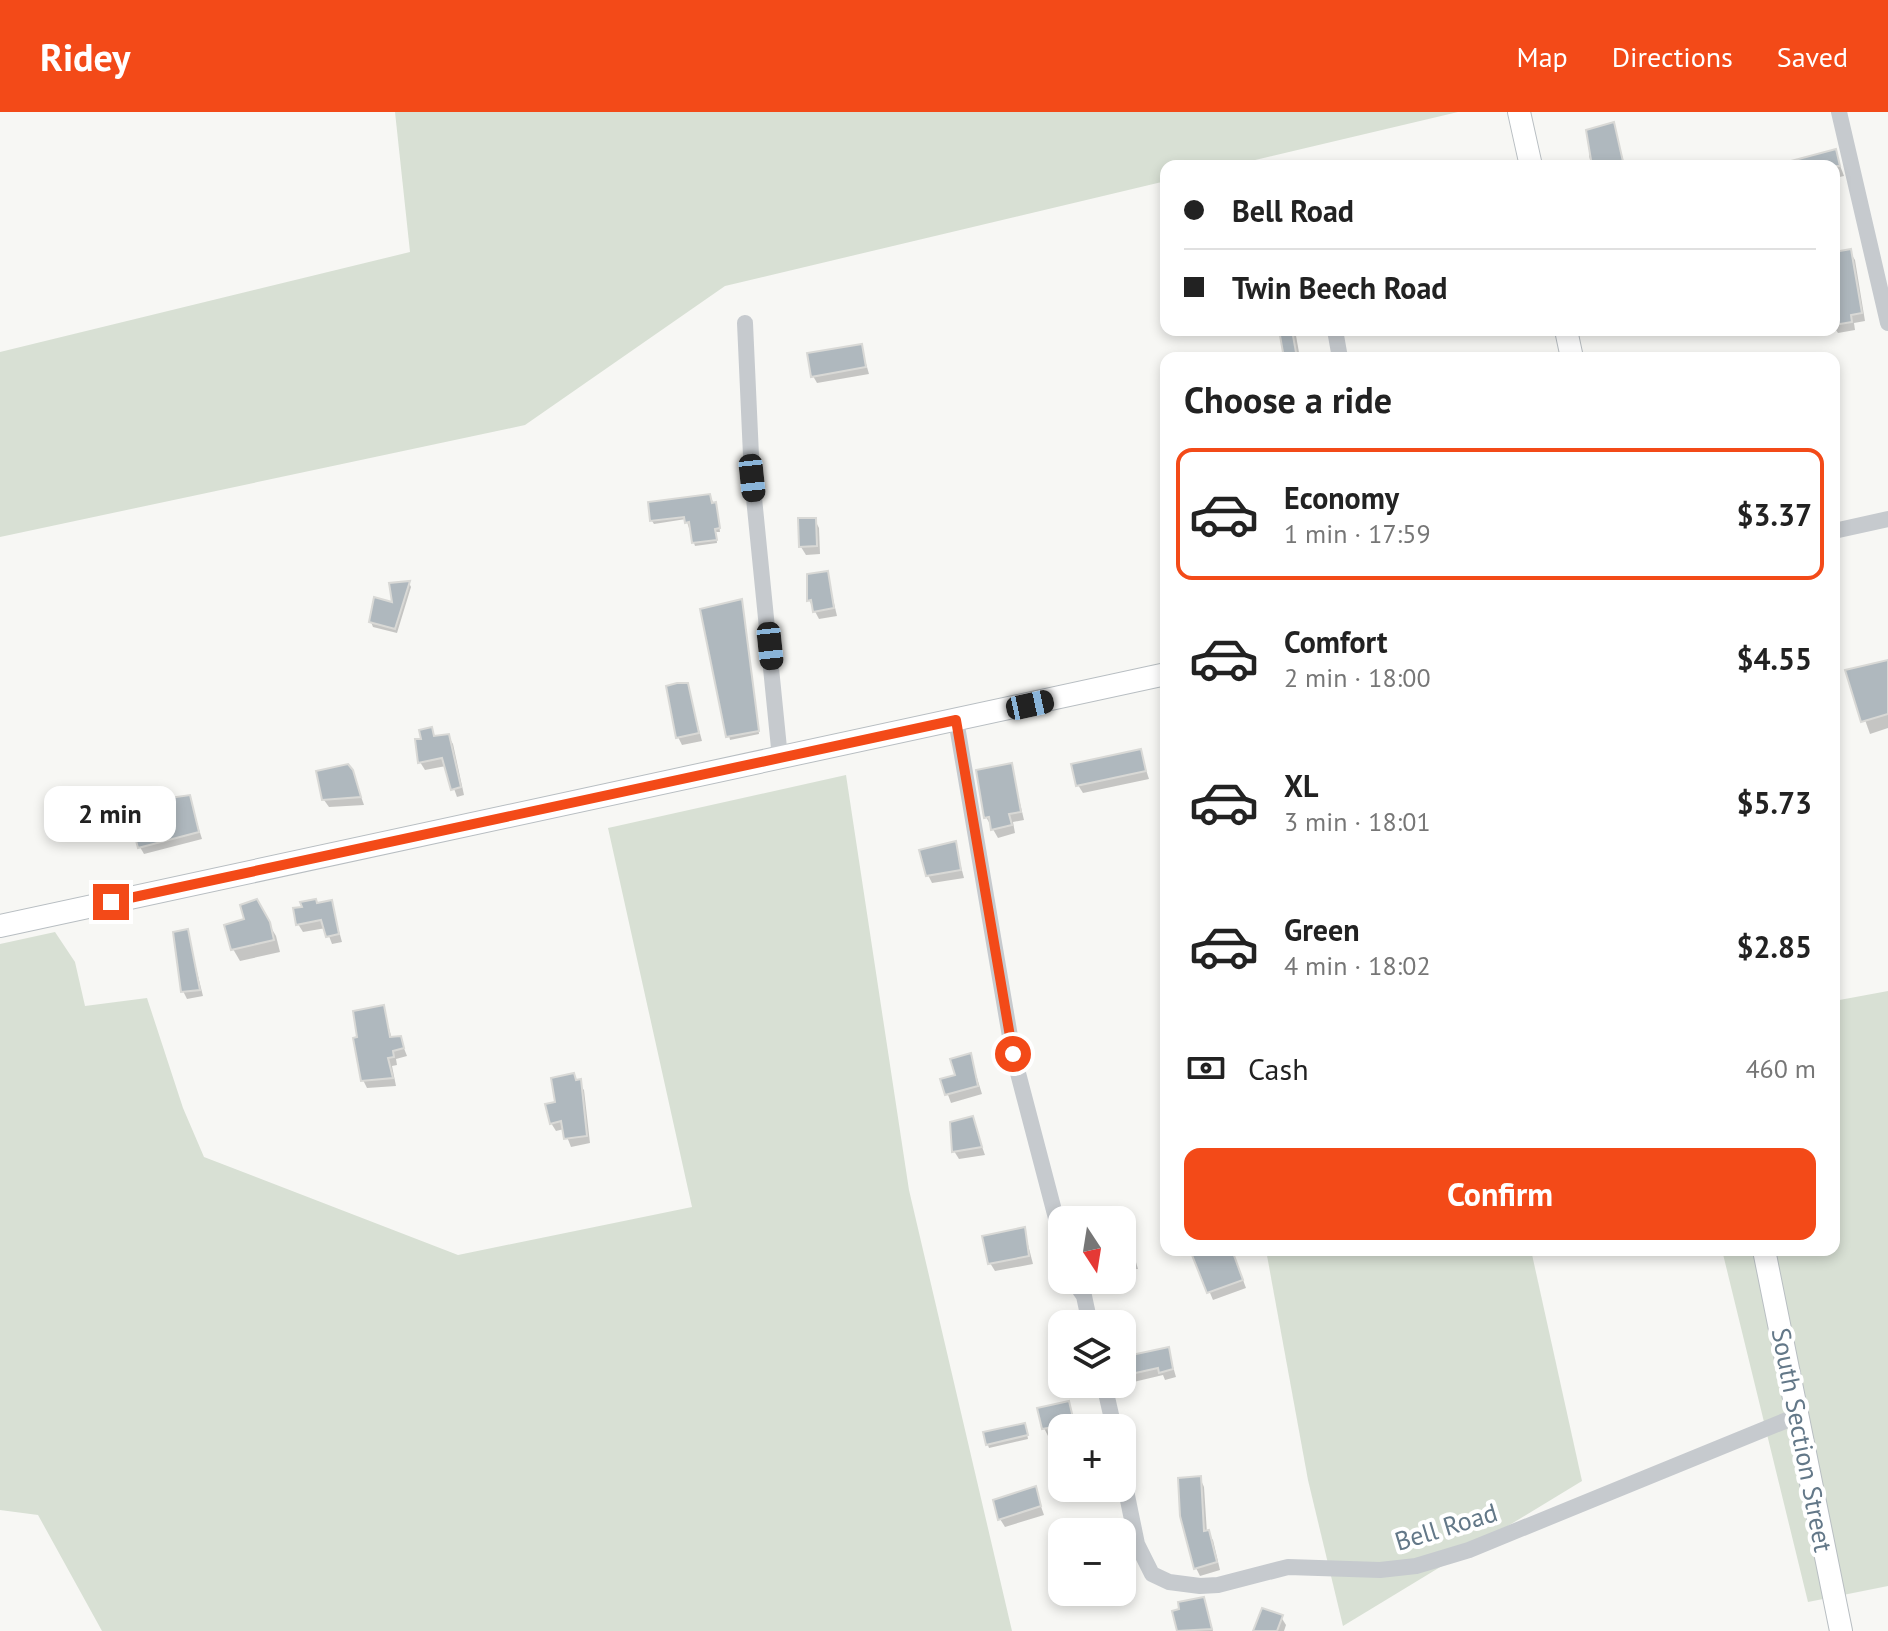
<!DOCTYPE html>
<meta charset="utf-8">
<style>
body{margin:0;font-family:"PT Sans",sans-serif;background:#f2f2f2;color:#222;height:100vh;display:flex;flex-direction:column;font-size:30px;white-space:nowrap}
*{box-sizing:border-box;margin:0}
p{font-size:26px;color:#767676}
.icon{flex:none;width:44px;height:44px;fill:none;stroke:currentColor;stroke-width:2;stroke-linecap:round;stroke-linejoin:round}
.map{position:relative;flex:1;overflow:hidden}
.details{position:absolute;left:1160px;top:240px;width:680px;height:904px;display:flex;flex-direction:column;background:#fff;border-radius:16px;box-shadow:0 4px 12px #0003}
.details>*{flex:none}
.guide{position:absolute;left:1160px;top:48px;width:680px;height:176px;border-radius:16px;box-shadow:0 4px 12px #0003;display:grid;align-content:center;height:176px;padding:0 24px;background:#fff}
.needle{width:52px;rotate:168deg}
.controls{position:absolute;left:1048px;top:1094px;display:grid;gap:16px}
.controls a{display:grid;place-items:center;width:88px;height:88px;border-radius:16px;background:#fff;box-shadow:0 4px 12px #0003;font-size:40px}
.end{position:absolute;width:36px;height:36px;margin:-18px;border:10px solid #f34a18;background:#fff;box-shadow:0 0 0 4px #fff}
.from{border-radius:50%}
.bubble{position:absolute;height:56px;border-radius:16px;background:#fff;box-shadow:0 4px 12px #0003;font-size:26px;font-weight:700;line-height:56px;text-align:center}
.car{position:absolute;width:24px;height:48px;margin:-24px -12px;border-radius:10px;box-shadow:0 0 6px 2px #0007;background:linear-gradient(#222 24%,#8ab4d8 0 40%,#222 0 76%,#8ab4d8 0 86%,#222 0)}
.guide b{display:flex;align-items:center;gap:28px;height:76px;font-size:30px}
.guide b+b{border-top:2px solid #e0e0e0}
.guide i{width:20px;height:20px;background:#222}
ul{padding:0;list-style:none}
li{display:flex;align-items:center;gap:24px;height:132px;margin:0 16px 12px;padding:0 8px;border:4px solid transparent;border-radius:16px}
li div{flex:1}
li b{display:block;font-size:30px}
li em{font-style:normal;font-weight:700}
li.selected{border-color:#f34a18}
li>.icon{width:72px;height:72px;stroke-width:1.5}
h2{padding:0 24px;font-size:36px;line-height:96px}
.pay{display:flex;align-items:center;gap:20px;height:88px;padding:0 24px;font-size:30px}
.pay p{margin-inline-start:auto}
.cta{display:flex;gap:16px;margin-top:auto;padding:16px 24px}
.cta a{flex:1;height:92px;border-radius:16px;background:#f34a18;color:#fff;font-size:32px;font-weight:700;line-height:92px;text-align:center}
header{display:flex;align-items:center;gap:48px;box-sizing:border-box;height:112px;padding:0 40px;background:#f34a18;color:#fff}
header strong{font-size:38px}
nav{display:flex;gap:44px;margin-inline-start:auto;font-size:28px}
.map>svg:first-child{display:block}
</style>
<header>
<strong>Ridey</strong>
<nav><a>Map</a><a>Directions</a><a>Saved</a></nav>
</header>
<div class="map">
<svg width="1888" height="1519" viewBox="0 0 1888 1519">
<rect width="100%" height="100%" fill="#f7f7f4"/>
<!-- green -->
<g fill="#d8e0d4">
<path d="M395 0H1458L1230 54H1166V69L725 174 525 313 0 425V240L410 140Z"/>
<path d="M846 663 909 1078 1012 1519H102L38 1403 0 1398V832L55 820 75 850 85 894 147 886 183 996 204 1045 458 1143 692 1095 608 716Z"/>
<path d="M1888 879V1474L1808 1490 1722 1138H1834V889Z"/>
<path d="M1266 1138H1531L1582 1369 1343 1514 1308 1368Z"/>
</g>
<!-- shadow -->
<g fill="#0003">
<path d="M1613 12 1625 54H1592L1589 44 1592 34Z"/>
<path d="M1835 40 1844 64 1835 66 1834 73V54H1814Z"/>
<path d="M1834 117 1839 141 1850 140 1855 148 1865 209 1854 211 1855 218 1838 221 1834 215Z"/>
<path d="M1281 218H1295L1300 246H1286Z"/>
<path d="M861 234 869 262 817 271 813 264Z"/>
<path d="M1646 242 1648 246H1635V245Z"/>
<path d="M709 384 717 395 720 420H716L717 431 695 434 686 407 654 412 652 409Z"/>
<path d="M815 408 819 416 820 442 806 443 801 435Z"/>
<path d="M827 461 837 504 819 507 809 488Z"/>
<path d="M409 471 411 475 397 521 373 515 371 510 395 492Z"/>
<path d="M742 493 759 622 730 628 703 498Z"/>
<path d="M1888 548V616L1870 622 1848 560Z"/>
<path d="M687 573 702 629 682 633 678 625Z"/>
<path d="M431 617 436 626 448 624 453 632 464 683 457 685 446 654 425 658 420 650 423 628Z"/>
<path d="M1140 639 1149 667 1083 681 1078 673Z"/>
<path d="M1011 653 1024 708 1013 710 1015 721 998 726 986 705Z"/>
<path d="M352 659 364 693 329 695 324 688Z"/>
<path d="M189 685 202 727 144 742 140 735Z"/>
<path d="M955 732 964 766 932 771 928 763Z"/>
<path d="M256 790 276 824 280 840 240 849 233 837Z"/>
<path d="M331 790 342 830 332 832 326 816 303 820 298 812Z"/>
<path d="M187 820 203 884 187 887 183 879Z"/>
<path d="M383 895 392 927 400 926 407 944 396 947 397 953 392 954 396 974 367 976 363 968 359 927Z"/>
<path d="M970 943 982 982 951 991 943 969 958 964Z"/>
<path d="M577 970 584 978 590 1031 571 1035 564 1017 556 1019 551 1011 557 991Z"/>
<path d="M972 1007 985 1043 959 1047 954 1039Z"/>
<path d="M1024 1117 1033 1152 995 1159 990 1151Z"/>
<path d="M1126 1125 1131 1133 1138 1157 1122 1158V1127Z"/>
<path d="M1192 1138H1232L1246 1176 1213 1188Z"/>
<path d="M1168 1237 1176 1265 1165 1268 1163 1263 1121 1273 1122 1247Z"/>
<path d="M1068 1291 1076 1316H1062V1322L1048 1324 1044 1316Z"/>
<path d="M1026 1317 1028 1327 989 1336 988 1333Z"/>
<path d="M1200 1366 1204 1375 1207 1421 1213 1428 1220 1458 1200 1464 1196 1456Z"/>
<path d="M1035 1377 1044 1403 1005 1415 1000 1407Z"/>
<path d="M1062 1427V1456L1054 1428Z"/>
<path d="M1203 1487 1213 1519H1187L1180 1492Z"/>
<path d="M1281 1505 1286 1513 1284 1519H1255Z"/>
</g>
<!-- building -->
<g fill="#afb8be" stroke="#d9d9d6" stroke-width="2">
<path d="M1614 10 1624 54H1592L1586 18Z"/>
<path d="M1836 37 1840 54H1792L1791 49Z"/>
<path d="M1851 137 1862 201 1851 203 1852 210 1834 213V140Z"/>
<path d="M1279 218H1292L1297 246H1284Z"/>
<path d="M862 232 866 255 811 265 807 241Z"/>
<path d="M710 382 712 391 716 390 720 416 715 417 717 428 692 431 689 410 685 411 684 405 650 409 648 390Z"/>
<path d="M798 406H816L817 434 799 435Z"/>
<path d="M828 459 834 496 813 500 811 488 807 489V462Z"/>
<path d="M410 469 395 517 369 510 374 485 392 490 389 471Z"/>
<path d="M742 487 759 619 726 625 700 497Z"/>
<path d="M1888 548V602L1861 610 1845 558Z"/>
<path d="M677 571H688L699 621 676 626 666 574Z"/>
<path d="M432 615 434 624 449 622 461 675 451 678 442 646 418 651 415 627H421L419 618Z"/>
<path d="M1141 637 1146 659 1076 674 1071 652Z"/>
<path d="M1012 651 1021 700 1009 702 1012 713 991 718 989 705 984 706 976 658Z"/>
<path d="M348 652 353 658 361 685 322 688 316 659Z"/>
<path d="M190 683 199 720 138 736 131 710 172 701 169 686Z"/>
<path d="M956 729 961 758 926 764 919 738Z"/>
<path d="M257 787 270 810 274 828 231 838 224 813 244 807 240 793Z"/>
<path d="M316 787 317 791 332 788 339 822 326 825 321 808 296 813 293 796 302 795 300 790Z"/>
<path d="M188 817 200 878 181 880 173 820Z"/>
<path d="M384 893 390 925 401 924 404 936 393 939 394 945 388 946 393 966 361 969 353 926 357 925 353 899Z"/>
<path d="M971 941 978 974 945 983 940 967 955 963 950 947Z"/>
<path d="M574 961 576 968 581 967 587 1024 564 1027 561 1009 550 1012 545 992 555 990 551 966Z"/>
<path d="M973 1004 982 1035 952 1040 950 1010Z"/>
<path d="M1025 1115 1029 1144 988 1152 982 1124Z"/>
<path d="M1190 1138H1232L1243 1168 1207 1181Z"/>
<path d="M1169 1235 1173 1257 1159 1261 1158 1256 1122 1264V1245Z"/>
<path d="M1069 1289 1074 1310 1062 1313V1350L1056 1351 1048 1316 1042 1317 1037 1296Z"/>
<path d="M1025 1311 1028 1323 986 1333 983 1320Z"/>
<path d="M1201 1364 1204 1419 1209 1418 1217 1450 1194 1457 1180 1404 1178 1366Z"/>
<path d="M1036 1374 1041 1394 998 1408 993 1388Z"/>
<path d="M1204 1485 1212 1517 1177 1519 1172 1499 1179 1497 1178 1490Z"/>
<path d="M1262 1496 1283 1503 1277 1519H1253Z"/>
</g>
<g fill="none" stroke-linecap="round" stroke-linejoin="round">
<!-- secondary casing -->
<g stroke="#b8bec2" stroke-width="24">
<g id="secondary">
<path d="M1519 0 1531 54"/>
<path d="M1566 218 1572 246"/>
<path d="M0 814 1166 562"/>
<path d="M1764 1138 1841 1519"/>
</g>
</g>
<!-- street -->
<g stroke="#c6cace" stroke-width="16">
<path d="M1839 0 1888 211"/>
<path d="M745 211 752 366 780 646"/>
<path d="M1335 218 1340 246"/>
<path d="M1834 419 1888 407"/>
<path d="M956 608 1013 942 1062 1129"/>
<path d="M1073 1168 1084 1184 1090 1212"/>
<path d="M1104 1272 1114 1316"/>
<path d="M1122 1359 1137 1432 1152 1462 1169 1470 1200 1474 1218 1473 1288 1455 1380 1458 1416 1454 1469 1438 1797 1304"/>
</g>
<!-- secondary -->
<use href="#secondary" stroke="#fff" stroke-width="22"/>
</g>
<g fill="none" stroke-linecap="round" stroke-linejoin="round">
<!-- route -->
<path stroke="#f34a18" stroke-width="10" d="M111 790 956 608 1013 942"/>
</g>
<g text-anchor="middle" stroke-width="8" stroke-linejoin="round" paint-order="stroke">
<!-- street labels -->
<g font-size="26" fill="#637888" stroke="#fff">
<text transform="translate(1802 1328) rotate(79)" y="9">South Section Street</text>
<text transform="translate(1446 1415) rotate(-17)" y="9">Bell Road</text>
</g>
</g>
</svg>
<div class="controls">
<a><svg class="needle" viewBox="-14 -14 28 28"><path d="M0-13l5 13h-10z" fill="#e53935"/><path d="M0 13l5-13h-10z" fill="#767676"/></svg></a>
<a><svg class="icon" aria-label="layers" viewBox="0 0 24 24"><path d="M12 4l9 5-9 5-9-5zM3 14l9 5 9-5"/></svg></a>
<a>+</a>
<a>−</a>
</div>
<i class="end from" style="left:1013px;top:942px"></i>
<i class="end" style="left:111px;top:790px"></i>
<div class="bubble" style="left:44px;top:674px;width:132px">2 min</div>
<i class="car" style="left:752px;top:366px;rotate:174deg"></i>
<i class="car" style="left:770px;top:534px;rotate:174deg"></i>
<i class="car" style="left:1030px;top:593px;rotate:78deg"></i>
<div class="guide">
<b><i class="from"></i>Bell Road</b>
<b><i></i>Twin Beech Road</b>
</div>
<section class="details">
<h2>Choose a ride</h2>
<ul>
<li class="selected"><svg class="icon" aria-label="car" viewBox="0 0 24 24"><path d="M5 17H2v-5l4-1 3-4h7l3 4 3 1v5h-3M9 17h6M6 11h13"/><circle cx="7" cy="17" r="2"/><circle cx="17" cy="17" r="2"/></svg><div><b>Economy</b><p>1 min · 17:59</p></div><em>$3.37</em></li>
<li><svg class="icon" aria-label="car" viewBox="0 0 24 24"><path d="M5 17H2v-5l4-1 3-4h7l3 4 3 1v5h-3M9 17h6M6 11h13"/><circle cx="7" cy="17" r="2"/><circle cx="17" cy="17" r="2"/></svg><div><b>Comfort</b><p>2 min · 18:00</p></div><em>$4.55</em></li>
<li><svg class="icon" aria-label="car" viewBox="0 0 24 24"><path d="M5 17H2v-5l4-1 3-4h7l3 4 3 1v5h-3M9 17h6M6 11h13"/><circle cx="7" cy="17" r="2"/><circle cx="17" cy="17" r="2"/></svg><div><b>XL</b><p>3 min · 18:01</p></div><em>$5.73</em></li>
<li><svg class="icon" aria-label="car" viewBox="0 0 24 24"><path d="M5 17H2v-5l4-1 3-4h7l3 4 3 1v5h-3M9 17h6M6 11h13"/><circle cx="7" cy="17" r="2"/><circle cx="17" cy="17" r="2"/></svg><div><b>Green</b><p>4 min · 18:02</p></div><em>$2.85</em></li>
</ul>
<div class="pay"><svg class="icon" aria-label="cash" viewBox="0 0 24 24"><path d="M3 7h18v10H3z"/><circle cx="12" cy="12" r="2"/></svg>Cash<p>460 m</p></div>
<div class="cta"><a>Confirm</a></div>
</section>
</div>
